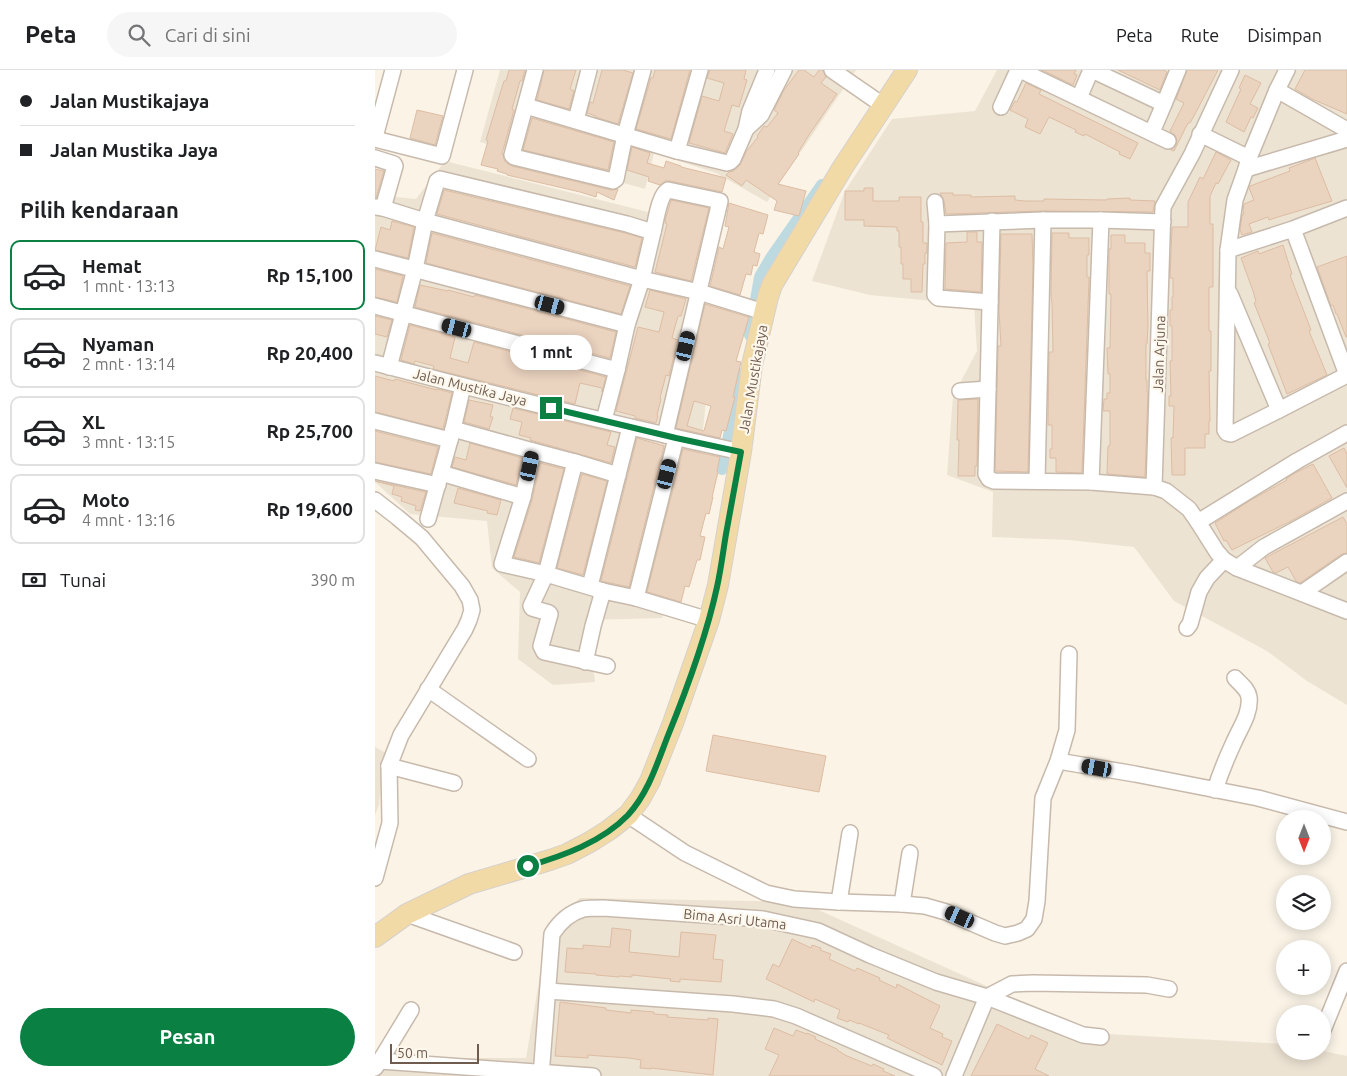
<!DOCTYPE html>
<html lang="id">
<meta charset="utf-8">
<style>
body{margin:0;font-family:Ubuntu,sans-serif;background:#f6f6f6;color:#202124;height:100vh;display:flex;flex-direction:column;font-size:19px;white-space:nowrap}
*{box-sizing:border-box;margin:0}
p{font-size:16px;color:#757577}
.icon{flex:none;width:28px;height:28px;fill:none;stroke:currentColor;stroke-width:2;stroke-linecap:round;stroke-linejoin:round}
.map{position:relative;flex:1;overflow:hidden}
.drawer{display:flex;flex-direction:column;background:#fff;width:375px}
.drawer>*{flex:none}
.banner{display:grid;align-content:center;height:110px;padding:0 20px;background:#fff}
.needle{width:32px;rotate:180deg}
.buttons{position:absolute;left:901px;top:740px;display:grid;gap:10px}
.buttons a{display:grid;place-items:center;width:55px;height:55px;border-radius:50%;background:#fff;box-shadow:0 2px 12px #0003;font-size:25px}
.scale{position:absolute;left:15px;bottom:12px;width:89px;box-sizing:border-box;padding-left:5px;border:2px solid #705c4e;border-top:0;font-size:14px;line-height:18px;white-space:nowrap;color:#705c4e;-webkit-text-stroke:4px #fdf7ec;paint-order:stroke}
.end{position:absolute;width:22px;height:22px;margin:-11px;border:6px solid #0b8043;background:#fff;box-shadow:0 0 0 2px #fff}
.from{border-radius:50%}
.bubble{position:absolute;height:35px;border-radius:18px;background:#fff;box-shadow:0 2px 12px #0003;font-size:16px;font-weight:600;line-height:35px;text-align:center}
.car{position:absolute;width:15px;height:30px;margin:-15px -8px;border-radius:6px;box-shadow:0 0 4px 1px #0007;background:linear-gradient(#222 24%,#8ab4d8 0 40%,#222 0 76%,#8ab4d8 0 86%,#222 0)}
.banner b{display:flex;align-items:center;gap:18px;height:48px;font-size:19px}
.banner b+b{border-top:1px solid #e0e0e0}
.banner i{width:12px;height:12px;background:#202124}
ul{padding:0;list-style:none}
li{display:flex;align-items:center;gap:15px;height:70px;margin:0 10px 8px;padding:0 10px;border:2px solid #e0e0e0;border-radius:10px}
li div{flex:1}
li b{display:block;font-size:19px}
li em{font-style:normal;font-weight:600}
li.selected{border-color:#0b8043}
li>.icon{width:45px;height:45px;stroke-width:1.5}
h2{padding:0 20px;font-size:22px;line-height:60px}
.pay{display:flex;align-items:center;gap:12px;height:55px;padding:0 20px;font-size:19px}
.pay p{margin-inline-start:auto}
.action{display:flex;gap:10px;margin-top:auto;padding:10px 20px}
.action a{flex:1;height:58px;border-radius:30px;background:#0b8043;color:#fff;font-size:20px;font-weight:600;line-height:58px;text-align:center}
header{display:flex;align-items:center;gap:30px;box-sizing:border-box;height:70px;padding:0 25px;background:#fff;border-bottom:1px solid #e0e0e0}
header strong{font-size:24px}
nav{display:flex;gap:28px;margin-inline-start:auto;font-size:18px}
.search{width:350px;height:45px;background:#f6f6f6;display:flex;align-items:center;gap:12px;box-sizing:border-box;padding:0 18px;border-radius:28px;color:#757577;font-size:19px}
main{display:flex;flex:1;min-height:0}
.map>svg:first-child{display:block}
</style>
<header>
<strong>Peta</strong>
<div class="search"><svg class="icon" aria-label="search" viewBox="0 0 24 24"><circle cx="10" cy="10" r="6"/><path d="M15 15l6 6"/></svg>Cari di sini</div>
<nav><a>Peta</a><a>Rute</a><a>Disimpan</a></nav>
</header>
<main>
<section class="drawer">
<div class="banner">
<b><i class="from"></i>Jalan Mustikajaya</b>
<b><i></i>Jalan Mustika Jaya</b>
</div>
<h2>Pilih kendaraan</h2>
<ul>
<li class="selected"><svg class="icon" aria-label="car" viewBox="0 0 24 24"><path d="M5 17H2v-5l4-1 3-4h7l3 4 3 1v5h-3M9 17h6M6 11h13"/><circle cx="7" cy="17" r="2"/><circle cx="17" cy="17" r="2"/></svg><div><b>Hemat</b><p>1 mnt · 13:13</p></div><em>Rp 15,100</em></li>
<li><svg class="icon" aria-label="car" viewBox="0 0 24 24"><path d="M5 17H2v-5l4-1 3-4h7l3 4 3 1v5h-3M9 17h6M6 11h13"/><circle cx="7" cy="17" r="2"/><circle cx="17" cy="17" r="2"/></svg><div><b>Nyaman</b><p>2 mnt · 13:14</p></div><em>Rp 20,400</em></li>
<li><svg class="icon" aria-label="car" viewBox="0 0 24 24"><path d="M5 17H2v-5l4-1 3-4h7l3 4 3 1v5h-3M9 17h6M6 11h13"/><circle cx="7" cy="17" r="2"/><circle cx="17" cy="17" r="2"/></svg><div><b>XL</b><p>3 mnt · 13:15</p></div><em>Rp 25,700</em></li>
<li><svg class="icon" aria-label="car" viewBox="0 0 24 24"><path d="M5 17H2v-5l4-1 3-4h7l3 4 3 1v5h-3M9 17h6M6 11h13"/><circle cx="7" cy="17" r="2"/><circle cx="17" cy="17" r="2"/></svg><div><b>Moto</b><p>4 mnt · 13:16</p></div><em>Rp 19,600</em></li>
</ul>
<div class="pay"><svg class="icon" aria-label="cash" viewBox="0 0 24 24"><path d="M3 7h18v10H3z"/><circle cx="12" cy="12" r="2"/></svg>Tunai<p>390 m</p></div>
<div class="action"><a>Pesan</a></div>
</section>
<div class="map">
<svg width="972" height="1006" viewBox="0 0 972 1006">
<rect width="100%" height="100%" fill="#faf3e6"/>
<!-- residential -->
<g fill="#ede3d3">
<path d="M125 0H481L392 132 341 103 279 83 270 119 105 72Z"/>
<path d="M622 0H972V635L932 611 892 581 799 531 759 477 694 470 617 467 618 422 572 405 578 326 602 281 599 235 495 225 437 211 470 121 517 49 600 41Z"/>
<path d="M70 91 273 142 288 113 351 127 329 220 359 228 347 269 331 332 322 414 287 548 213 550 220 612 178 615 143 589 145 522 117 498 112 451 35 444 0 412V125L41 129Z"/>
<path d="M0 677 13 684 7 706 4 735 0 745Z"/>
<path d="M205 828 426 832 715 963 910 974V981H948L972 986V1006H0V988H151L173 859Z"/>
</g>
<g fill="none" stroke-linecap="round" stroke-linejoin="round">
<!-- canal -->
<g stroke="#bddae1" stroke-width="12">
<path d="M375 265 385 207 396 188 447 115"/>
<path d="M347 399 367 304"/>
</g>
</g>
<!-- building -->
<g fill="#ead3bf" stroke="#ddbda3" fill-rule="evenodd">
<path d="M134 0H150L147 11H145L137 39 139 40 127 84 128 85 130 92 137 96 236 120 243 119 239 130 222 122 221 127 205 122 132 105V104L122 101 123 99 106 95 113 71 111 70 124 27 129 11H131Z"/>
<path d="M169 0H201L195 19 199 21 194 39 162 30Z"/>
<path d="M227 0H248L258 3 243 54 220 47 221 46 212 43 215 32 218 33Z"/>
<path d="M280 0H315L296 69 261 59 276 8H278Z"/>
<path d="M335 0H371L369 9 372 10 364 37 357 35 349 61 358 64 350 83 314 73 327 26 344 31 349 13 332 8Z"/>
<path d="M424 0H429L439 7 444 0H448L451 7 446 13 462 24 432 68 423 83 424 84 403 114 431 121 424 146 399 140 402 131 371 110 367 116 351 105 354 102 358 101 365 95 371 82 383 67 382 66 389 56 392 57 403 43 399 40 409 20Z"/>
<path d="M667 0H701L699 4 702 5 698 15Z"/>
<path d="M743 0H789L792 2 785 20Z"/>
<path d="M812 0H843L820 44 815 53H813L799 81 796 80 801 75 802 70 800 65 795 61 809 33 801 29Z"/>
<path d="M930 0H972V44L937 29 920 19Z"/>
<path d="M870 5 886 13 875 34 883 38 878 48 876 47 869 62 851 52 866 19 864 18Z"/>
<path d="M651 13 666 20 664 24 763 73 755 89 744 84 745 82 710 64 709 66 700 62 701 60 674 47 665 64 650 57 653 49 635 40 640 31 642 32Z"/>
<path d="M42 40 68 46 60 75 35 68Z"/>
<path d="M157 48 239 72 233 100 148 80Z"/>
<path d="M257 77 275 83 272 93 289 98 291 91 306 96V97L351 108 347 122 295 111H290L285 115 273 111 274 107 252 100Z"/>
<path d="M841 82 856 90 843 114 841 113 835 126V154H838V217H834V261H836V301H834L835 351H834V364H830V378H810V405H797L796 368H798L799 336H794V326H796L795 291H797V256H795V240H797V227H798V208H795L797 157H813V132L825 107 828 109Z"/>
<path d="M940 88 957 131 903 147 894 150 893 147 874 154 877 162 867 165 865 160 867 145 869 144 868 141 869 134 879 130 874 118 875 116 915 101 914 98Z"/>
<path d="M0 99 9 101 1 128H0Z"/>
<path d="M489 118H498V131H524V127H546V152H548V173H552V183H550V194H548L547 222H536V209H528V194H526V177H524V161H522V157L489 156V150H470V121H489Z"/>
<path d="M69 120 250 163 267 168 260 197 62 144Z"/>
<path d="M565 123H578V125H596V127L640 126V130L650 131H669V129L732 130V129L755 128V130L780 131 778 142 668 141 571 144 569 131Z"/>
<path d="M296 130 334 138 316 211 280 202 292 154 290 153 291 147Z"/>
<path d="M354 133 393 145 388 164 384 163 379 182 385 184 382 196 378 195 376 205 371 204 365 225 335 216 344 177 348 179 354 157 350 156Z"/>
<path d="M17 151 39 157 33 188 0 180 6 157 15 160Z"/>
<path d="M592 162H602V172H607L606 222 570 219 571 173 592 172Z"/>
<path d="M57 163 255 216 246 244 51 193Z"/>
<path d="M677 163H694V168H714V185H712V207H714V209L707 403 681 402V388H675V379H677V355H673L674 282H678L677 233 676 226Z"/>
<path d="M626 164H657L658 197 653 402 620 401 623 276H626L624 241Z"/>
<path d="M736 165H750V173H770V183H775V201H772L773 256 772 274H771V310H772V322H773L770 407 732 404 733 376H735V341H728L729 329H732V323H735V304H733L732 278H735L736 224H734V179H736Z"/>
<path d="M908 175 917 204 915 205 936 260 934 261 952 305 912 324 893 274 895 273 879 233 881 232 878 221 866 188 883 181 884 184Z"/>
<path d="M972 186V267H971L962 244H961L958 235 956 236 942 197Z"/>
<path d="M0 199 28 206 22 232 0 227Z"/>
<path d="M45 215 73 221V220L99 227 100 225 241 262 235 288 40 237Z"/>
<path d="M275 220 311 229 306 246H303L297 268 303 270 294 306 291 305 285 328 286 329 282 345 283 346 281 353 260 348V346L241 341 263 257 284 262 289 242 270 237Z"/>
<path d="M330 234 374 247 361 291 366 292 358 327H360L351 361 347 360 345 368 301 358ZM319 331 336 336 329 361 312 356Z"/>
<path d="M0 246 17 250 12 267 0 264Z"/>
<path d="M35 255 80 267 75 288 93 293 99 272 231 307 227 322V318L205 313 200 334 58 299 59 296 40 291 39 294 26 290Z"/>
<path d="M0 306 19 311 20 309 62 320V319L77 323 68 359 0 342Z"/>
<path d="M603 329 602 396H600V406H583L584 370H582L583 330Z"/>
<path d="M94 330 118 335 115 347H118L114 359 89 352Z"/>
<path d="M138 338 236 362 232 375 240 377 236 393 155 370 156 368 144 365 147 352 135 349Z"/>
<path d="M0 361 63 377 56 404 0 392Z"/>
<path d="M262 368 289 376 254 517 226 511Z"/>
<path d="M95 373 147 388 141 415 77 397 80 387 91 390Z"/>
<path d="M969 378 972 384V418L954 386Z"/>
<path d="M308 379 345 387 342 401 343 402 337 427H338L334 444 331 443 325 466 330 467 325 490H322L314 517 310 516 306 532 272 522Z"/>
<path d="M165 393 189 399 164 493 139 487 157 430Z"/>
<path d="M938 394 957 428 916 451 857 480 851 470 849 471 840 453 876 430 912 410 911 409 920 403Z"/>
<path d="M207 404 232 411 208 505 182 498Z"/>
<path d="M0 411 51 422 45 441 40 440 41 436 26 431 27 427 17 424 19 416Z"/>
<path d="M83 418 126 430 122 445 112 443 113 441 79 433Z"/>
<path d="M968 447 972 454V483L967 484 925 513 921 511 913 497 901 503 898 502 890 488Z"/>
<path d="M338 665 451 686 444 722 331 701Z"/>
<path d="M237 858 256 860 254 882 304 887 306 862 341 865 338 889 348 890 346 912 305 909V912L295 911 296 909 257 905V907L244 906V907L221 905V904L190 902 192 878 208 879V875L235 877Z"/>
<path d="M417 869 436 878 437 875 446 878 445 880 456 884 454 889 480 901 482 898 505 908 504 910 521 918 522 914 565 936 555 958 568 964 567 967 577 971 567 995 512 968 514 965 484 953V954L474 950 473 952 462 948 465 940 440 929 439 932 391 909 398 894 404 897Z"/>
<path d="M185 932 231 938V940L256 943V940L279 942V944L293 945 292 947 333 950V948L343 949 338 1005 276 998V999L265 998 266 990 254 988 225 986 213 985V988L180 986Z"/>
<path d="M622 954 654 969 656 965 673 973 660 999 674 1006H596Z"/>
<path d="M399 958 418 966 421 960 432 964V963L441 967 440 969 462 979V980L472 986 497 996 498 994 509 999 508 1001 520 1006H394L404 985 390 979Z"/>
</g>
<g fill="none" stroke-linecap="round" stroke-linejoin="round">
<!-- minor casing -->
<g stroke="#c7baac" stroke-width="18">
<g id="minor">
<path d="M160 0 137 85 139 87 238 111 241 109 250 65 268 0"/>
<path d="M457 0 509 36"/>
<path d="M645 0 793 71"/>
<path d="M717 0 789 34 777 62"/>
<path d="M902 20 912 0"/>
<path d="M704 28 716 0"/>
<path d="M789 34 803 0"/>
<path d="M151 36 302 81 352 93 355 92 358 89 371 59 375 41 392 0"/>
<path d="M626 37 643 0"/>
<path d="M201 50 214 0"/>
<path d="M371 59 386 45 409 0"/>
<path d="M972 60 902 20 874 88 871 99 972 69"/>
<path d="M825 64 874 88"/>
<path d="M0 67 18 0"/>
<path d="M0 69 67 86 90 0"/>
<path d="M302 81 325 0"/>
<path d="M0 88 19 94 20 96 8 138"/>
<path d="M560 132 562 154"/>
<path d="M0 137 8 138 50 151 62 111 65 109 252 154 278 162 267 209 252 255 242 300 229 350"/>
<path d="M617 151 611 404 614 409 619 411 716 412 779 417 791 421 814 439 823 452"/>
<path d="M918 159 972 305 904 340 856 364 852 363 850 360 853 180 918 159 972 138"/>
<path d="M278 162C281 151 284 125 293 120L345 131 290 365"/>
<path d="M853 180 860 130 871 99"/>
<path d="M0 189 252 255"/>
<path d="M855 224 904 340"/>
<path d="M615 232 563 228 560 225 562 154 668 150H726L788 152"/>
<path d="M0 236 242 300"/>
<path d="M0 293C121 325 243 355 366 382"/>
<path d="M14 297 40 199 50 151 267 209 324 222 389 242"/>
<path d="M585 321 613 319"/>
<path d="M0 351 75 370"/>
<path d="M78 359 158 381"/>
<path d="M972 363 922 391 823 452 842 482 849 490 862 498 972 541"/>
<path d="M200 392 158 381 148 427 127 494 171 504 228 521 261 528 334 550"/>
<path d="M0 401 63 415"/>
<path d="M66 403 148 427"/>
<path d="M662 411 668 150"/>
<path d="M716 412 726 150"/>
<path d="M779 417 788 137 817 84 856 0"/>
<path d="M0 430 22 447 47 468 87 516 95 530 97 540 94 550 90 559 26 665 14 696 15 753 0 808"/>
<path d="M53 449 78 359 88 316"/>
<path d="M862 498 889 477 972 431"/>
<path d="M215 516 255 357"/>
<path d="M927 523 972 492"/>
<path d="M261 528 301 368"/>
<path d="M812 558 815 554 824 522 832 508 849 490"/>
<path d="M210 592 218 556 228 521"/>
<path d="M232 596 169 582 166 576 175 544 174 543 157 538 156 536 171 504 200 392 243 405"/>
<path d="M53 619 153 689"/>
<path d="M683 691 760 704 883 728 972 752"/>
<path d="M14 696 79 713"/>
<path d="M840 720C845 704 852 687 859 672 865 658 876 643 874 627 873 619 865 614 860 608"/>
<path d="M253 745 310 783 391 823 419 829 464 832 527 834 550 836 571 842 620 863 630 866 643 863 652 859 659 849 662 831 668 728 683 691 692 660 694 584"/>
<path d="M464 832 475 763"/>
<path d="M527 834 535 783"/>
<path d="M32 844 139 882"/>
<path d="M173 921 358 934 399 939 421 946 559 1006"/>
<path d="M612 927 637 914 658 913 772 915 794 919"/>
<path d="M948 960 972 901"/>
<path d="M5 991 36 940"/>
<path d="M0 998 5 991 218 1006"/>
<path d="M166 1006 177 864C184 853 194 843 208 839 214 838 221 838 228 838L388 849 443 861 495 885 561 912 612 927 708 965 726 967"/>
<path d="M579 1006 612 927"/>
</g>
</g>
<!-- major casing -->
<g stroke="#d7d1cd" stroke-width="22">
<path id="major" d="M0 867 32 844 94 814 175 790 192 784 215 772 234 760 253 745 265 729 275 711 298 653 334 550 343 515 366 382 377 295 393 227 397 215 468 97 532 0"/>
</g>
<!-- minor -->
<use href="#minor" stroke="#fff" stroke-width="15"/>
<!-- major -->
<use href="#major" stroke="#f1daa6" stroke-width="20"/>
</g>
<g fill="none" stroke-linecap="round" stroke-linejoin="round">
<!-- route -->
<path stroke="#0b8043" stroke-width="6" d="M153 796C188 786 227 772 253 745 273 723 282 694 292 668 312 619 331 568 342 517 346 499 348 482 351 464 356 437 361 410 366 382L301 368 176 338"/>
</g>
<g text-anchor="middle" stroke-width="4.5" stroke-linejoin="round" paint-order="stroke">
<!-- street labels -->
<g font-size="14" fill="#705c4e" stroke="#fdf7ec">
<text transform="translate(784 284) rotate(-88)" y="5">Jalan Arjuna</text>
<text transform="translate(378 309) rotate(-80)" y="5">Jalan Mustikajaya</text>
<text transform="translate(95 317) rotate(14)" y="5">Jalan Mustika Jaya</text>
<text transform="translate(360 849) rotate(6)" y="5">Bima Asri Utama</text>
</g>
</g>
</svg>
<div class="buttons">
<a><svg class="needle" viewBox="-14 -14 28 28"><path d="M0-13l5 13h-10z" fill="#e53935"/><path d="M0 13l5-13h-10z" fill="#757577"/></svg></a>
<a><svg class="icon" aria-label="layers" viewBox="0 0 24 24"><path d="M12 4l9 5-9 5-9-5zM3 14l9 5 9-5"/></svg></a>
<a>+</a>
<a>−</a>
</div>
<div class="scale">50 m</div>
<i class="end from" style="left:153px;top:796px"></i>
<i class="end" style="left:176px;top:338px"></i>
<div class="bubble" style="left:135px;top:265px;width:82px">1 mnt</div>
<i class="car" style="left:175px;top:235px;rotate:105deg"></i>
<i class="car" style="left:82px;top:258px;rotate:285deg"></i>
<i class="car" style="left:311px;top:276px;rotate:13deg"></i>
<i class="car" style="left:155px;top:396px;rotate:12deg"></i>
<i class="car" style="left:292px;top:404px;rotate:14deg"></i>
<i class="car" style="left:722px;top:698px;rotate:280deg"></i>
<i class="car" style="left:585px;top:847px;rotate:294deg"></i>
</div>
</main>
